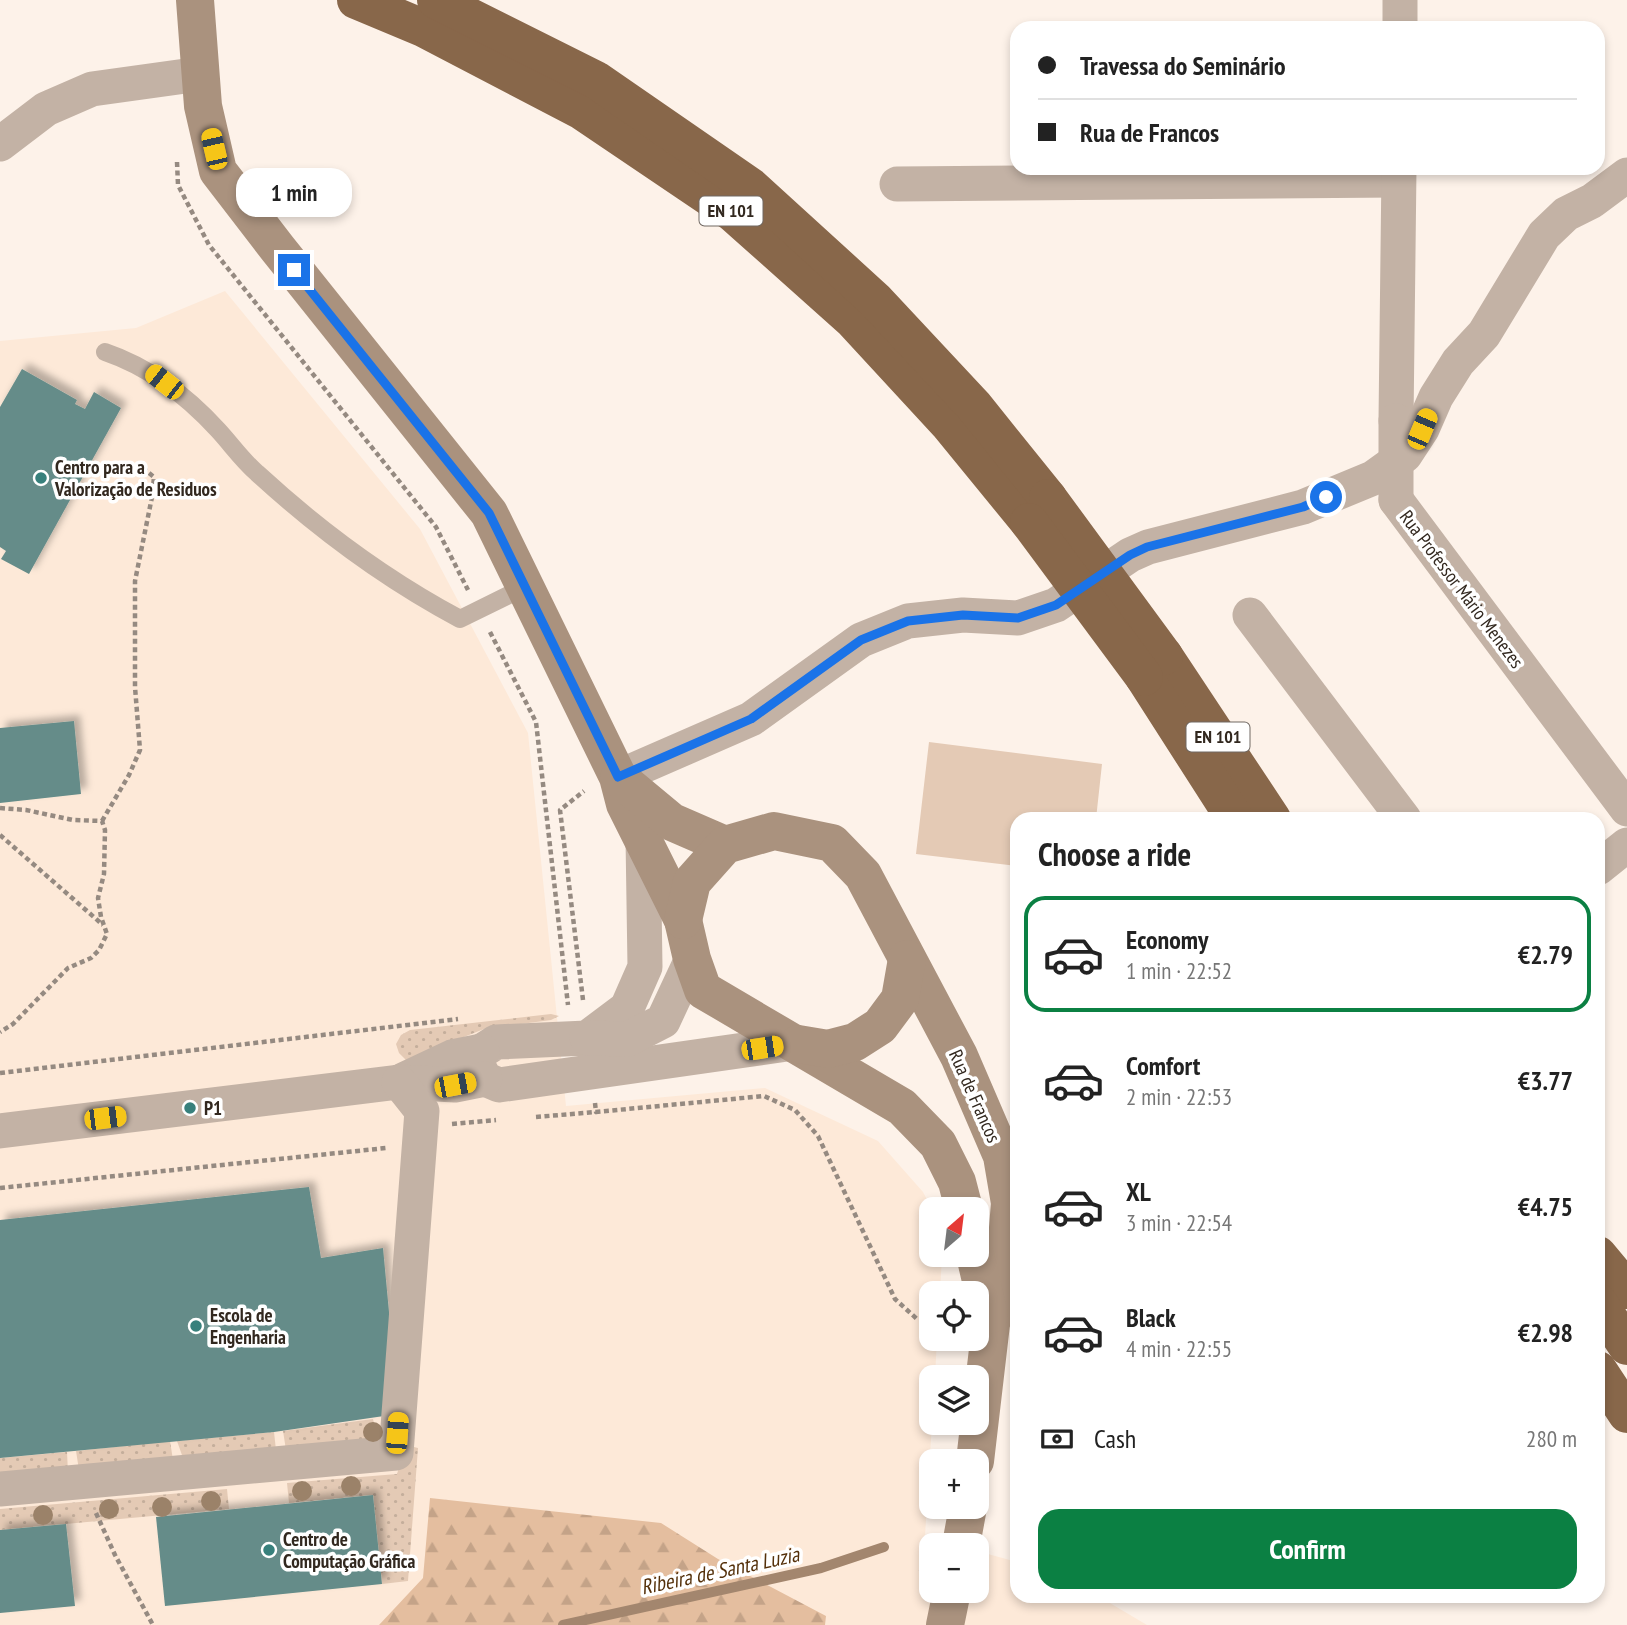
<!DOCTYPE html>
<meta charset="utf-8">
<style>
body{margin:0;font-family:"PT Sans Narrow",sans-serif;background:#f6f6f6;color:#222;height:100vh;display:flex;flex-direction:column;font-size:26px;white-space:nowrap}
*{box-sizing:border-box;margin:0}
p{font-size:23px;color:#767676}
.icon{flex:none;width:38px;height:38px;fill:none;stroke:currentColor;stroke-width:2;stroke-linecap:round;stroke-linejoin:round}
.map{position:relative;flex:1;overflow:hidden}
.sheet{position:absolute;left:1010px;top:812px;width:595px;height:791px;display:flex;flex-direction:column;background:#fff;border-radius:21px;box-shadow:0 4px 10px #0003}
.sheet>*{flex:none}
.hud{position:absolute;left:1010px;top:21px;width:595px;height:154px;border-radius:21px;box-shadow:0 4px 10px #0003;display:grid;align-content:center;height:154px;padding:0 28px;background:#fff}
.needle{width:46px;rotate:28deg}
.tools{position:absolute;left:919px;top:1197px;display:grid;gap:14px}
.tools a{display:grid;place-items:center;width:70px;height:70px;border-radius:14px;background:#fff;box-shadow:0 4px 10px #0003;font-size:35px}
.end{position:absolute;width:32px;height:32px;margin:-16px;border:9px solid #1a73e8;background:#fff;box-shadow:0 0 0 4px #fff}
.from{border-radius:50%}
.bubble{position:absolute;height:49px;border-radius:21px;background:#fff;box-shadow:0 4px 10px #0003;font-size:23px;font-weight:700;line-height:49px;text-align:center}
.car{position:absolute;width:21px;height:42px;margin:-21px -10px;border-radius:9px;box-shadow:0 0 5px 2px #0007;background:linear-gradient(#f5c518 24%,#345 0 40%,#f5c518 0 76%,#345 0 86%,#f5c518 0)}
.hud b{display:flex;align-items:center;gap:24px;height:66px;font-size:26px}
.hud b+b{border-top:2px solid #e0e0e0}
.hud i{width:18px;height:18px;background:#222}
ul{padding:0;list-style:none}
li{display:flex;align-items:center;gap:21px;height:116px;margin:0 14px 10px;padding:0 14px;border:4px solid transparent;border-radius:21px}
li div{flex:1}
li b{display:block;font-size:26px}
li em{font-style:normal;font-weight:700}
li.selected{border-color:#0b8043}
li>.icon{width:63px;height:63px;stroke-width:1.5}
h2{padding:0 28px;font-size:32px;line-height:84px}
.pay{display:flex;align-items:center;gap:18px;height:77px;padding:0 28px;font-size:26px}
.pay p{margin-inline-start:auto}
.button{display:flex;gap:14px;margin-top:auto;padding:14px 28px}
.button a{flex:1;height:80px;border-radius:21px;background:#0b8043;color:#fff;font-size:28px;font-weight:700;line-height:80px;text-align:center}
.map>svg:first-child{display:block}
</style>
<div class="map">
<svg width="1627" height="1625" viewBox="0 0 1627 1625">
<defs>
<pattern id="green-dots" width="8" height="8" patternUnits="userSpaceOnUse" patternTransform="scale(1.75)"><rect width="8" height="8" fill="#e4cab5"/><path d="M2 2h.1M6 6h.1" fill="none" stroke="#c4ae9b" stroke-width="1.8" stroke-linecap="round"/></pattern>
<pattern id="forest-firs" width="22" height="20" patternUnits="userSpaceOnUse" patternTransform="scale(1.75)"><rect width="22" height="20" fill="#e4be9f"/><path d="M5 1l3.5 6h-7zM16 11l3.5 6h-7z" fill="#c4a388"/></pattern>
<filter id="shadow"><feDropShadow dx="6" dy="-6" stdDeviation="3.5" flood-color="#0004"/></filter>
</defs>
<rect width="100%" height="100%" fill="#fdf2e9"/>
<!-- built -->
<path fill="#fde9d8" d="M225 291 420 529 528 733 566 1106 765 1088 878 1141 923 1192 932 1209 931 1255H942L940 1293H931V1339H937L935 1377H931L932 1423 925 1536 956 1545H931V1591H976L977 1551 1017 1562V1596H1098L1147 1625H0V341L136 328Z"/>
<!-- green -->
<g fill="url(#green-dots)">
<path d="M551 1014 559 1016 551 1020 484 1029 406 1060 399 1053 396 1044 401 1035 410 1030Z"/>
<path d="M373 1419 378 1441 286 1450 283 1431Z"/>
<path d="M274 1432 276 1450 183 1458 177 1441Z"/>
<path d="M170 1441 173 1460 79 1470 76 1451Z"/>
<path d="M406 1445 418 1448 408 1581 382 1584 373 1495 289 1503 287 1483 397 1474Z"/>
<path d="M67 1452 68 1473 0 1479V1458Z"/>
<path d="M227 1489 229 1509 0 1530V1509Z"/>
</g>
<!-- forest -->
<path fill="url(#forest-firs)" d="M430 1498 661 1523 718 1559 826 1616 825 1625H379L423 1578Z"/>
<!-- pitch -->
<path fill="#e4cab5" d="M929 742 1102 764 1096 819H1017V866L916 854Z"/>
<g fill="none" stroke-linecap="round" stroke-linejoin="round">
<!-- stream -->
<path stroke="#a3866e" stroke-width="10" d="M563 1625 821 1568 884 1547"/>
</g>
<!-- building -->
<g fill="#658c89" filter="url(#shadow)">
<path d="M22 369 77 400 75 404 85 409 94 392 121 408 29 574 1 559 6 551 0 547V407Z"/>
<path d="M74 721 81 794 0 803V728Z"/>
<path d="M309 1187 321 1258 383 1248 393 1355 384 1416 274 1432 0 1458V1220Z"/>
<path d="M373 1495 382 1584 165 1606 156 1517Z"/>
<path d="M66 1524 75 1606 0 1613V1530Z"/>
</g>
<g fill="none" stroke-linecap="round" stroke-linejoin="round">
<!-- path -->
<g stroke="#958a81" stroke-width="4.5" stroke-dasharray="5 3.5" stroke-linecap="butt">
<path d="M177 162 178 185 209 245 436 527 468 590"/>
<path d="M490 632 536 722 568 1005"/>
<path d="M0 808 26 810 73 820 102 821 105 830 104 874 98 898 101 917 107 934 99 950 91 958 68 968 13 1024 0 1032"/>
<path d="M102 821 129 775 140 750 135 687V581L152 497 154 477 143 468"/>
<path d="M0 835 103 925"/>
<path d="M583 1000 560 810 584 791"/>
<path d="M0 1073 458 1019"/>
<path d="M595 1103 596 1112 764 1096 795 1110 818 1136 895 1299 917 1319 931 1320"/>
<path d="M536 1117 596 1112"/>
<path d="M452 1124 496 1120"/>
<path d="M0 1188 386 1148"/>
<path d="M96 1513 115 1555 153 1625"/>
<path d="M921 1571 926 1552"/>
</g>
<!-- lane -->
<path stroke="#c3b2a5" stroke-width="18" d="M105 352C149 367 186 395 218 430 231 444 242 460 257 473 319 530 385 579 460 619L525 587"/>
<!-- street -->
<g stroke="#c3b2a5" stroke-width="35">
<path d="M1400 28V0"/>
<path d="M0 144 46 109 92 89 200 74"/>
<path d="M897 184 1398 180"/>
<path d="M1396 421 1399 168"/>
<path d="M1396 500 1627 809"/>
<path d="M1250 615 1404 819"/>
<path d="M618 777 751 719 861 640 908 621 963 615 1018 618 1056 605 1130 555 1148 547 1303 507 1373 478 1405 455 1422 429 1436 397 1458 362 1484 334 1544 235 1566 214 1592 201 1627 175"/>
<path d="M643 838 645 967 627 1008 587 1038 496 1042 482 1051 477 1064 485 1079 499 1085 794 1043"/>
<path d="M1598 868 1627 845"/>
<path d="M587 1038 628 1039 663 1021 692 959"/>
<path d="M403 1080 452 1057 482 1051"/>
<path d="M0 1131 399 1082 455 1085 485 1079"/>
<path d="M0 1489 396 1453 422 1111 399 1082"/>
</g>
<!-- secondary -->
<g stroke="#aa927e" stroke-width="38">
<path d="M195 0 203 106 218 171 278 249 489 513 618 777 625 804 683 920 692 959 703 990 902 1107 938 1144 957 1182 964 1209"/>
<path d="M619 778 672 822 725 845"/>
<path d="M683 920 692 882 725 845 774 831 832 843 863 875 959 1056 1002 1156 1010 1203 1005 1265 991 1324 975 1461"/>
<path d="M798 1044 828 1049 855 1042 880 1026 900 999 907 959"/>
<path d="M975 1255 989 1315"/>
<path d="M961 1545 968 1507"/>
<path d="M945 1625 952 1591"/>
</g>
<!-- highway -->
<g stroke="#88674a" stroke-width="38">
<path d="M356 0 423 28 582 111 733 213 853 320 948 423 1029 522"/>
<path d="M436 0 596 80 751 187 875 300 974 406 1048 498"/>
<path d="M1164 656 1272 819"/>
<path d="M1144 677 1235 819"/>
<path d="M1598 1255 1627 1290"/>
<path d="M1598 1302 1627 1346"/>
<path d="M1598 1370 1627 1414"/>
</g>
<!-- street-bridge -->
<path stroke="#c3b2a5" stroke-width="35" d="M1396 421V500"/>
<!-- highway-bridge -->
<g stroke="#88674a" stroke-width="38">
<path d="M1048 498 1164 656"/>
<path d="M1029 522 1144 677"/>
</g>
</g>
<!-- trees -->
<g fill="#9b8269">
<circle cx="373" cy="1432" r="10"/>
<circle cx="351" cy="1486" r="10"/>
<circle cx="302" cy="1491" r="10"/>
<circle cx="211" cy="1501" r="10"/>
<circle cx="162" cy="1507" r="10"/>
<circle cx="109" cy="1509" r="10"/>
<circle cx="43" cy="1515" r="10"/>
</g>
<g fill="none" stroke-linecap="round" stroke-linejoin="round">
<!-- route -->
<path stroke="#1a73e8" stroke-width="9" d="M294 270 489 513 618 777 751 719 861 640 908 621 963 615 1018 618 1056 605 1130 555 1147 547 1303 507 1326 497"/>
</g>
<!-- markers -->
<g fill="#38807c" stroke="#fff" stroke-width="2.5">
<circle cx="41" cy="478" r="7"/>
<circle cx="190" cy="1108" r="7"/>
<circle cx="196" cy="1326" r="7"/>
<circle cx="269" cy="1550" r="7"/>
</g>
<g text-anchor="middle" stroke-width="7" stroke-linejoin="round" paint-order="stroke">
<!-- shield labels -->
<g fill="#fff" stroke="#706862" stroke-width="2">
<rect x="699.5" y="196.5" width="63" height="29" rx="5"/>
<rect x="1186.5" y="722.5" width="63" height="29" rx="5"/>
</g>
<g font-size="18" font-weight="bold" fill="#32281f">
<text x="731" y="217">EN 101</text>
<text x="1218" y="743">EN 101</text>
</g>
<!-- poi labels -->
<g font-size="19" font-weight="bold" fill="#32281f" stroke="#fff" text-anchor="start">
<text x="55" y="474">Centro para a<tspan x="55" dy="22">Valorização de Residuos</tspan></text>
<text x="204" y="1115">P1</text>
<text x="210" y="1322">Escola de<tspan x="210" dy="22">Engenharia</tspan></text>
<text x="283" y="1546">Centro de<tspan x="283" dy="22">Computação Gráfica</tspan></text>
</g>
<!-- street labels -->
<g font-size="19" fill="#32281f" stroke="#fff">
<text transform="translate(1462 589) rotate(53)" y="7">Rua Professor Mário Menezes</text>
<text transform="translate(975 1096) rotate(66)" y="7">Rua de Francos</text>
</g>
<!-- water labels -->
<g font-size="21" font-style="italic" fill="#54300a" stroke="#fff">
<text transform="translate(720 1571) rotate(-12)" y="7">Ribeira de Santa Luzia</text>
</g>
</g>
</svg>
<div class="tools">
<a><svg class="needle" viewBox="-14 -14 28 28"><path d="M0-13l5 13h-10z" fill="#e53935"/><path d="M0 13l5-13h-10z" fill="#767676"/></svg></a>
<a><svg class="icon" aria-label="locate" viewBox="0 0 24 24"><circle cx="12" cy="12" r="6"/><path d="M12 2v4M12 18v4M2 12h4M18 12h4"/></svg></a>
<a><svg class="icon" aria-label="layers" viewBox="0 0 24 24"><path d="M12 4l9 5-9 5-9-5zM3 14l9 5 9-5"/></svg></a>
<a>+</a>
<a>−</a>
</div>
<i class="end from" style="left:1326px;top:497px"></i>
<i class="end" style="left:294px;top:270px"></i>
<div class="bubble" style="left:236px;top:168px;width:116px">1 min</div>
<i class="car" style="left:214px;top:149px;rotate:347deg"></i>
<i class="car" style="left:164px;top:382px;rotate:308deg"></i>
<i class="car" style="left:1422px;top:429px;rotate:23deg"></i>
<i class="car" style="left:762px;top:1048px;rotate:81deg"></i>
<i class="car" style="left:455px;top:1085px;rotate:79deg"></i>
<i class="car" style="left:105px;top:1118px;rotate:83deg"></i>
<i class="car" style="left:397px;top:1433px;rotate:4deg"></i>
<div class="hud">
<b><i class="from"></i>Travessa do Seminário</b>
<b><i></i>Rua de Francos</b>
</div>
<section class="sheet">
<h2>Choose a ride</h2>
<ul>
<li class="selected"><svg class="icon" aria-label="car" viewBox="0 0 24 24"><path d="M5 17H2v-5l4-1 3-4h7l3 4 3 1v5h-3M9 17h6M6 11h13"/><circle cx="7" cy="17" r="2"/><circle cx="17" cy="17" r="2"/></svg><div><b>Economy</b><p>1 min · 22:52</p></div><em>€2.79</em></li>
<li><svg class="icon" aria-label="car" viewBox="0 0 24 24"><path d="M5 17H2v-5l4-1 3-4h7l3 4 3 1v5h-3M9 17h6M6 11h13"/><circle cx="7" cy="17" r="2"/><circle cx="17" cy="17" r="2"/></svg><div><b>Comfort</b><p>2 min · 22:53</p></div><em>€3.77</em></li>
<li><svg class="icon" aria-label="car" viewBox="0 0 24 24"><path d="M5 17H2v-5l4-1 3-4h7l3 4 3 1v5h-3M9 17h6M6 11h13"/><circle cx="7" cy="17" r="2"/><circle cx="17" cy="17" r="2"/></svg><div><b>XL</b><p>3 min · 22:54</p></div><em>€4.75</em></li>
<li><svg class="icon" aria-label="car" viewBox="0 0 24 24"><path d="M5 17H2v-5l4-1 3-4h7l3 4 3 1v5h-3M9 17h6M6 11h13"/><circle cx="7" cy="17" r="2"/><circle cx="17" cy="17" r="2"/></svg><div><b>Black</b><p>4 min · 22:55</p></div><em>€2.98</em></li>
</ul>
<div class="pay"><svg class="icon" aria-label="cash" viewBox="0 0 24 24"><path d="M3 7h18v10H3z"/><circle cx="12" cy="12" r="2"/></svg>Cash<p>280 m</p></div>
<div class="button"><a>Confirm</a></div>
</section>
</div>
